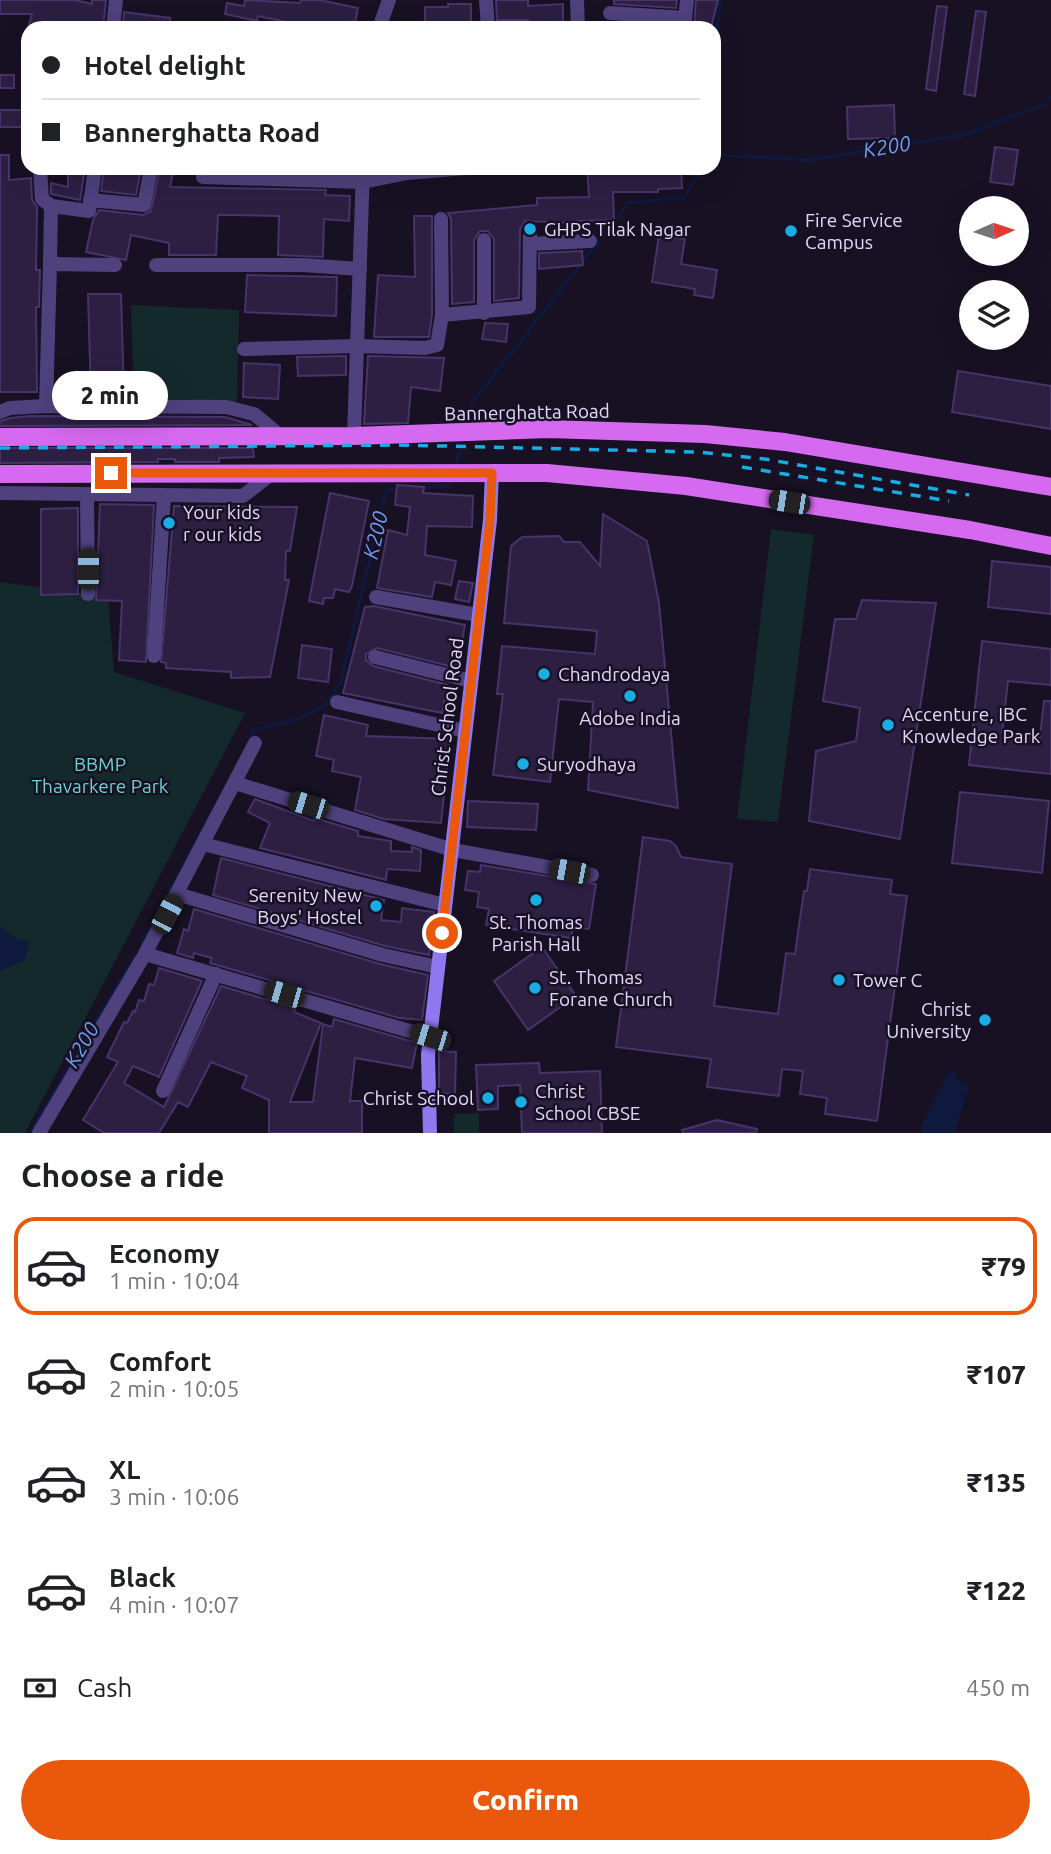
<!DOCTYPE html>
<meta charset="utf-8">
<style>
body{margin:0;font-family:Ubuntu,sans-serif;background:#f2f2f2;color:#202124;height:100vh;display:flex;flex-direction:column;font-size:26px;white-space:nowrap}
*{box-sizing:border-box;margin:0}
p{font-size:23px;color:#757577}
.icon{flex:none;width:38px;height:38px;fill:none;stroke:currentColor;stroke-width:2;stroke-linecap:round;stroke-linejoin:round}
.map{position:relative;height:1133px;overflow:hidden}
.drawer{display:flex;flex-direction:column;background:#fff;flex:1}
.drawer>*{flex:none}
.guide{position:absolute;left:21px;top:21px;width:700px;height:154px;border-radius:21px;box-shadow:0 7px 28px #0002;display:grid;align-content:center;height:154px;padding:0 21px;background:#fff}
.needle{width:46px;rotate:87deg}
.fabs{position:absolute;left:959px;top:196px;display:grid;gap:14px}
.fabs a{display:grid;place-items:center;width:70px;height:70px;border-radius:50%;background:#fff;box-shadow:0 7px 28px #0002;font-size:35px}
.end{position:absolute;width:32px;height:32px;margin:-16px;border:9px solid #ea580c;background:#fff;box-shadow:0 0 0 4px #fff}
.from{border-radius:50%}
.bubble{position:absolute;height:49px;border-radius:24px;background:#fff;box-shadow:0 7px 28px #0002;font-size:23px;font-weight:800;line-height:49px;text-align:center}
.car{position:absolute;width:21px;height:42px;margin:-21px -10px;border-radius:9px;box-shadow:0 0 5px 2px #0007;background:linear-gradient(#222 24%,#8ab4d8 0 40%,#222 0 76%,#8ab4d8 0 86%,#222 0)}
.guide b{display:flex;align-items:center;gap:24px;height:66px;font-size:26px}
.guide b+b{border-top:2px solid #e0e0e0}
.guide i{width:18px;height:18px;background:#202124}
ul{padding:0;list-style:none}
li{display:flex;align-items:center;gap:21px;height:98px;margin:0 14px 10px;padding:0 7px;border:4px solid transparent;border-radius:21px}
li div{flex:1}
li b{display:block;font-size:26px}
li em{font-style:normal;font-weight:800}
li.on{border-color:#ea580c}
li>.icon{width:63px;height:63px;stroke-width:1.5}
h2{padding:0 21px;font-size:32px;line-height:84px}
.pay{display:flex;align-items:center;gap:18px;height:77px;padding:0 21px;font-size:26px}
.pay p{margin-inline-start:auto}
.cta{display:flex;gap:14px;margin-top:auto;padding:14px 21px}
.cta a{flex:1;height:80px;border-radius:42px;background:#ea580c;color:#fff;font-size:28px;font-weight:800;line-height:80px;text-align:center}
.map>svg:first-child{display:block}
</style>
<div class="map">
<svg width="1051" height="1133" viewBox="0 0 1051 1133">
<rect width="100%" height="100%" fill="#171123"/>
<!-- green -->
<g fill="#14292c">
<path d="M131 305 239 310 237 402 175 399 134 402Z"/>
<path d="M771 529 814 535 778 822 737 819Z"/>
<path d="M0 582 108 597 114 672 245 713 25 1133H0Z"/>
<path d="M479 1113V1133H454V1114Z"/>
</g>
<!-- water -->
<g fill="#0f183d">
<path d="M0 926 15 938 29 942 25 960 0 971Z"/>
<path d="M955 1070 959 1081 969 1087 955 1133H922L921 1126 946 1076Z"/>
</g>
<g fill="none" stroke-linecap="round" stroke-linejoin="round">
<!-- stream -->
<g stroke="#0f183d" stroke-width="3.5">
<path d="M714 81 720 0"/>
<path d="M714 155 810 160 963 135 1041 106 1051 96"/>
<path d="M465 428 472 403 629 203 685 197 701 168"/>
<path d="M455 468 462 439"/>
<path d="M419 488 450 486 452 479"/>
<path d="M249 741 254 730 297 719 325 706 341 681 386 490 401 489"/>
<path d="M141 945 216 804"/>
<path d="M30 1133 135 956"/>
</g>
</g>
<!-- building -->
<g fill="#2c1f42" stroke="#48336b" stroke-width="2">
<path d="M0 0H75L92 4V0H106L103 28H28L32 14H0Z"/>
<path d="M245 0 300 3 301 0H319L358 8 354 28H295L296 24 258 16 257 21 225 14 227 3 244 6Z"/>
<path d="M496 0H528V6L563 4V24L528 25V20H497Z"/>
<path d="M614 0H677L676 8 614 4Z"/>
<path d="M696 0H718L711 28H694Z"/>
<path d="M448 4H471V28H425V7H448Z"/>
<path d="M937 6 947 7 936 91 926 89Z"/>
<path d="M976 11 986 12 975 96 964 94Z"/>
<path d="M124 12 170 18V28H123Z"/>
<rect x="0" y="75" width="14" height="13"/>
<path d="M894 105 895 138 848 139 847 107Z"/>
<rect x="0" y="110" width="28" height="17"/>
<path d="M995 147 1018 150 1013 185 990 182Z"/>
<path d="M0 155H9V180L31 178 32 200 37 207 36 270H40L39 307H36L37 392H0Z"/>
<path d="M68 168H85L80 200 51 194V183L68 187Z"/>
<path d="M104 168H141L136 195 101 191Z"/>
<path d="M160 168H174L170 187 326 190 325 195 350 196 349 221 324 219 323 257 278 255 279 216 235 215H218L216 255H169V243L131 235 126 260 86 252 93 220 99 210 143 215 151 211Z"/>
<path d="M587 168H681L682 188 658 189V192H613L614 220 575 221V223L525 221 520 229 519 298 494 301V239L488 231H480L474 240V302L452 304 451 219 448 213 537 205V198L589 197Z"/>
<path d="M414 216H432V314L429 337H374L378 275 415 277Z"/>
<path d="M659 235 685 239 681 264 717 270 713 298 694 295 695 289 652 282Z"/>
<path d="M582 251 583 265 539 269V253Z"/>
<path d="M247 275 337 277 336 316 245 312Z"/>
<path d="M88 294H121L124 397H91Z"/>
<path d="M485 323 508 324 506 342 482 339Z"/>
<path d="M346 356V375L298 376 297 357Z"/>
<path d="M368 356 444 358 440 391 411 387 408 423 364 424Z"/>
<path d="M244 363 280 365 278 399 243 397Z"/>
<path d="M958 371 1051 386V429L952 412Z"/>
<path d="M30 416 225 417 252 425 0 426V421L11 418Z"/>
<path d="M0 448H253L254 457 219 458V462H175V459H158V462L0 463Z"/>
<path d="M397 485 424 487 423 493 473 496 472 527 427 526 425 555 456 561 451 585 435 582 432 597 377 588 388 530 407 535 410 507 395 505Z"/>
<path d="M330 493 369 501 352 586 349 592 335 589 333 598H324L323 604 309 601Z"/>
<path d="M100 504 154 505 146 662 119 660 122 601 96 600Z"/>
<path d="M174 506 297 507 290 551H286L285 580H289L270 677 231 678V672L166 668V663L161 662Z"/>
<path d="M78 508V594L41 595V509Z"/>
<path d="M603 514 647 541 659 603 678 808 588 790 593 702 559 699 550 782 493 775 503 694H497L502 646 595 654 597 631 504 623 511 546 522 537 559 536 564 542H580L600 566Z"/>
<path d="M992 561 1051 567V614L988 607Z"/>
<path d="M459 581 473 583 469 602 455 599Z"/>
<path d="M862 600 936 603 900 839 809 821 816 751 856 741 860 708 823 701 835 619H856Z"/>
<path d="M374 606 465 625 457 668 377 648 366 654V660L373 666 448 685 442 713 343 693 365 607Z"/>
<path d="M982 641 1051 649V685L1008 681 1002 733 1040 737 1044 701H1051V774L969 765Z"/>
<path d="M302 645 332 649 328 682 298 678Z"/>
<path d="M324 715 368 725 366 736 450 739 441 823 384 819 355 810 361 777 332 771 334 760 316 756Z"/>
<path d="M960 792 1049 801 1042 873 952 863Z"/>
<path d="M255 799 314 821 315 818 358 831V836L391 841V851L412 852V847L421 850 420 871 387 869 386 880 260 848 270 823 248 812Z"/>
<path d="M468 801 538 804 536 830 467 827Z"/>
<path d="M643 837 670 841 676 846 681 857 732 864 714 1006 778 1014 786 953 795 954 804 891H807L810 869 892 880 890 894 907 896 877 1121 825 1114 827 1098 800 1094 803 1071 782 1069 779 1096 707 1087 711 1059 616 1047Z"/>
<path d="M221 858 384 900 381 920 401 922 402 908 434 912 429 955 385 946 213 895Z"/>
<path d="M481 865 596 884 589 929 573 927 571 938 486 925 489 909 477 907 479 892 465 890 468 871 480 872Z"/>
<path d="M194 909 380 964 428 975 422 1020 399 1018 210 963 212 958 194 953 193 958 177 953 184 929 188 931Z"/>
<path d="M542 947 576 996 528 1030 494 981Z"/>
<path d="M159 968 202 981 159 1077 133 1066 124 1083 164 1107 221 986 295 1008 294 1012 321 1023 290 1102H313L323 1024 332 1027 334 1019 417 1043 412 1068 355 1058 350 1101H362V1133H269V1100L242 1088 247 1076 211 1062 188 1107 178 1102 159 1133H104L83 1120 118 1062 107 1057 124 1022 127 1023 133 1011 135 1012 139 1000 144 1001 149 984 154 985Z"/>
<path d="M439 1051 456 1052 455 1094 439 1093Z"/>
<path d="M539 1063 540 1073 600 1071 602 1133H522L520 1085 498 1086V1109L478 1110 476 1065Z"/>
<path d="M717 1120 757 1129 756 1133H683L682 1130Z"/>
</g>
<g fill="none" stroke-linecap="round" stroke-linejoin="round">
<!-- street -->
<g stroke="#4e417d" stroke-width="14">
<path d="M486 0 488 28"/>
<path d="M577 0 578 28"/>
<path d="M610 13 685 18"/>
<path d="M684 27 687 0"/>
<path d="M113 28 116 0"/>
<path d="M379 28 389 0"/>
<path d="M40 168 42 199 51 206"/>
<path d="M203 177 363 182 407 173 466 168"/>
<path d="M90 200 144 205 151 168"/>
<path d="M530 244 590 241"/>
<path d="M50 264 51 206 89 211 95 168"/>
<path d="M156 265H303L360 269"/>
<path d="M484 313V240"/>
<path d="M442 315 529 307 530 229"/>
<path d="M244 349 358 346 425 348 437 345 442 315 441 219"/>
<path d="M46 406 50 264 115 265"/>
<path d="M0 412 10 408 46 406 226 407 254 414 278 434"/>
<path d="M354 436 363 168"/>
<path d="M0 493 243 496 274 472"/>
<path d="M87 496 88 594"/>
<path d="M376 597 478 615"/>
<path d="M154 656 164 496"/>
<path d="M375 657 471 681"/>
<path d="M337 702 465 731"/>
<path d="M235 783 453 850 592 875"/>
<path d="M203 844 445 905"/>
<path d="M177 894 383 955 438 967"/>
<path d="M145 954 430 1037"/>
<path d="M163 1091 216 974"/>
<path d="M39 1133 145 954 255 743"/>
</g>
<!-- secondary -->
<path stroke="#9078f1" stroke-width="14" d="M430 1133 428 1055 490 520 492 473"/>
<!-- primary -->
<g stroke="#d569ef" stroke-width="18">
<path d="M0 437 354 436 548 429 705 434 785 442 1051 487"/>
<path d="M0 474 547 473 686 486 970 530 1051 546"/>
</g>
<!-- rail -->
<g stroke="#19ace5" stroke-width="3.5" stroke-dasharray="10 9" stroke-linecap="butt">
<path d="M0 448 399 445 698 452 765 459 969 495"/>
<path d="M742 467 949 501"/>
</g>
</g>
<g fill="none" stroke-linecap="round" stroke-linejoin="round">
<!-- route -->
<path stroke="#ea580c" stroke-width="9" d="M111 473H492L490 520 442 933"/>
</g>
<!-- markers -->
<g fill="#19ace5" stroke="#171123" stroke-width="2.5">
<circle cx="530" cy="229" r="7"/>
<circle cx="791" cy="231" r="7"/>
<circle cx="169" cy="523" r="7"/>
<circle cx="544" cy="674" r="7"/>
<circle cx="630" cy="696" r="7"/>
<circle cx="888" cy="725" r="7"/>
<circle cx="523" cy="764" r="7"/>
<circle cx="536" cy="900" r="7"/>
<circle cx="376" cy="906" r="7"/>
<circle cx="839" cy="980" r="7"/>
<circle cx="535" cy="988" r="7"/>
<circle cx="985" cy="1020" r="7"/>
<circle cx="488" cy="1098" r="7"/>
<circle cx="521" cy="1102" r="7"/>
</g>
<g text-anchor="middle" stroke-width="5" stroke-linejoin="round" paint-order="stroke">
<!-- poi labels -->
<g font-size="19" fill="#e1d7fb" stroke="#171123" text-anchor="start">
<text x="805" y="227">Fire Service<tspan x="805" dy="22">Campus</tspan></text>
<text x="544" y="236">GHPS Tilak Nagar</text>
<text x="183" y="519">Your kids<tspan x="183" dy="22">r our kids</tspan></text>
<text x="558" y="681">Chandrodaya</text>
<text x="902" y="721">Accenture, IBC<tspan x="902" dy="22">Knowledge Park</tspan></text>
<text x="630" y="725" text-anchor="middle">Adobe India</text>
<text x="537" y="771">Suryodhaya</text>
<text x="362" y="902" text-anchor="end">Serenity New<tspan x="362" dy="22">Boys' Hostel</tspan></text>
<text x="536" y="929" text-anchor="middle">St. Thomas<tspan x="536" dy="22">Parish Hall</tspan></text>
<text x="549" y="984">St. Thomas<tspan x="549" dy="22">Forane Church</tspan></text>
<text x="853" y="987">Tower C</text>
<text x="971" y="1016" text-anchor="end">Christ<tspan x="971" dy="22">University</tspan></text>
<text x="535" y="1098">Christ<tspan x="535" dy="22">School CBSE</tspan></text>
<text x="474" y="1105" text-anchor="end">Christ School</text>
</g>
<!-- street labels -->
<g font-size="19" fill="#e1d7fb" stroke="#171123">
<text transform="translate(527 412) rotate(-1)" y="7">Bannerghatta Road</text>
<text transform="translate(447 717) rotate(-83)" y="7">Christ School Road</text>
</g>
<!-- park labels -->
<g font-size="19" fill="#6ad3cc" stroke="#171123">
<text x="100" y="771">BBMP<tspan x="100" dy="22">Thavarkere Park</tspan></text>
</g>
<!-- water labels -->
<g font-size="21" font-style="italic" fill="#709ef0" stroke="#171123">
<text transform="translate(887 147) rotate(-9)" y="7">K200</text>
<text transform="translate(376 535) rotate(-77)" y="7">K200</text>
<text transform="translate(82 1045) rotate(-60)" y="7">K200</text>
</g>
</g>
</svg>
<div class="fabs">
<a><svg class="needle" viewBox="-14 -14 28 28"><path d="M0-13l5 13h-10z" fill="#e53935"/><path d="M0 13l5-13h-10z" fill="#757577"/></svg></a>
<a><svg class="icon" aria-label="layers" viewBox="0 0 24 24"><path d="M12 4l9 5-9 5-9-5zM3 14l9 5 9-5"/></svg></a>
</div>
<i class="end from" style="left:442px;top:933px"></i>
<i class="end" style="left:111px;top:473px"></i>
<div class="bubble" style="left:52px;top:371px;width:116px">2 min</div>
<i class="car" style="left:789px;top:502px;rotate:279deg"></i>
<i class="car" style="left:88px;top:569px;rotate:0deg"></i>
<i class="car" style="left:308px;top:805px;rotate:287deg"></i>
<i class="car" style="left:569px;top:871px;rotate:281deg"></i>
<i class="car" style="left:167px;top:914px;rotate:28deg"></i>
<i class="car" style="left:284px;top:994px;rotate:286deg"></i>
<i class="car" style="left:430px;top:1037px;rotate:287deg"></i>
<div class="guide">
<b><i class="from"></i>Hotel delight</b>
<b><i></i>Bannerghatta Road</b>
</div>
</div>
<section class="drawer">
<h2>Choose a ride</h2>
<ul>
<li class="on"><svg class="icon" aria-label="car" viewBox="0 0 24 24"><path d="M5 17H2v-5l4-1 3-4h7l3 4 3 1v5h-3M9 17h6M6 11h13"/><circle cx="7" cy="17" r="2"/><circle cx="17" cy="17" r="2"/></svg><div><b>Economy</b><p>1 min · 10:04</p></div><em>₹79</em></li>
<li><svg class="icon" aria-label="car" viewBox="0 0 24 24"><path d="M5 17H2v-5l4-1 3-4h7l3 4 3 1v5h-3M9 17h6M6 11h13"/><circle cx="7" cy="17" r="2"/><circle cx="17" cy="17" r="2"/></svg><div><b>Comfort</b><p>2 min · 10:05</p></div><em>₹107</em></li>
<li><svg class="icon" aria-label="car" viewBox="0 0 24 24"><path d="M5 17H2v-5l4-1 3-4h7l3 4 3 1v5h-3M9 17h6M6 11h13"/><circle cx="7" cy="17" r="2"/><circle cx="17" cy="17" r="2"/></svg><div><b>XL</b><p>3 min · 10:06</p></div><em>₹135</em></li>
<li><svg class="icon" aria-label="car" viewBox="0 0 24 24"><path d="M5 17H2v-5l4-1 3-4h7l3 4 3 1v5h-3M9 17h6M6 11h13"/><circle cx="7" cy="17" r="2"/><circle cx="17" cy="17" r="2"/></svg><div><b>Black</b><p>4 min · 10:07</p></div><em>₹122</em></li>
</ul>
<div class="pay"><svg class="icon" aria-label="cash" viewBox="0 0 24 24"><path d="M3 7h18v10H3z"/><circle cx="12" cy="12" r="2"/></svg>Cash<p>450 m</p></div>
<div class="cta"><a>Confirm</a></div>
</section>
